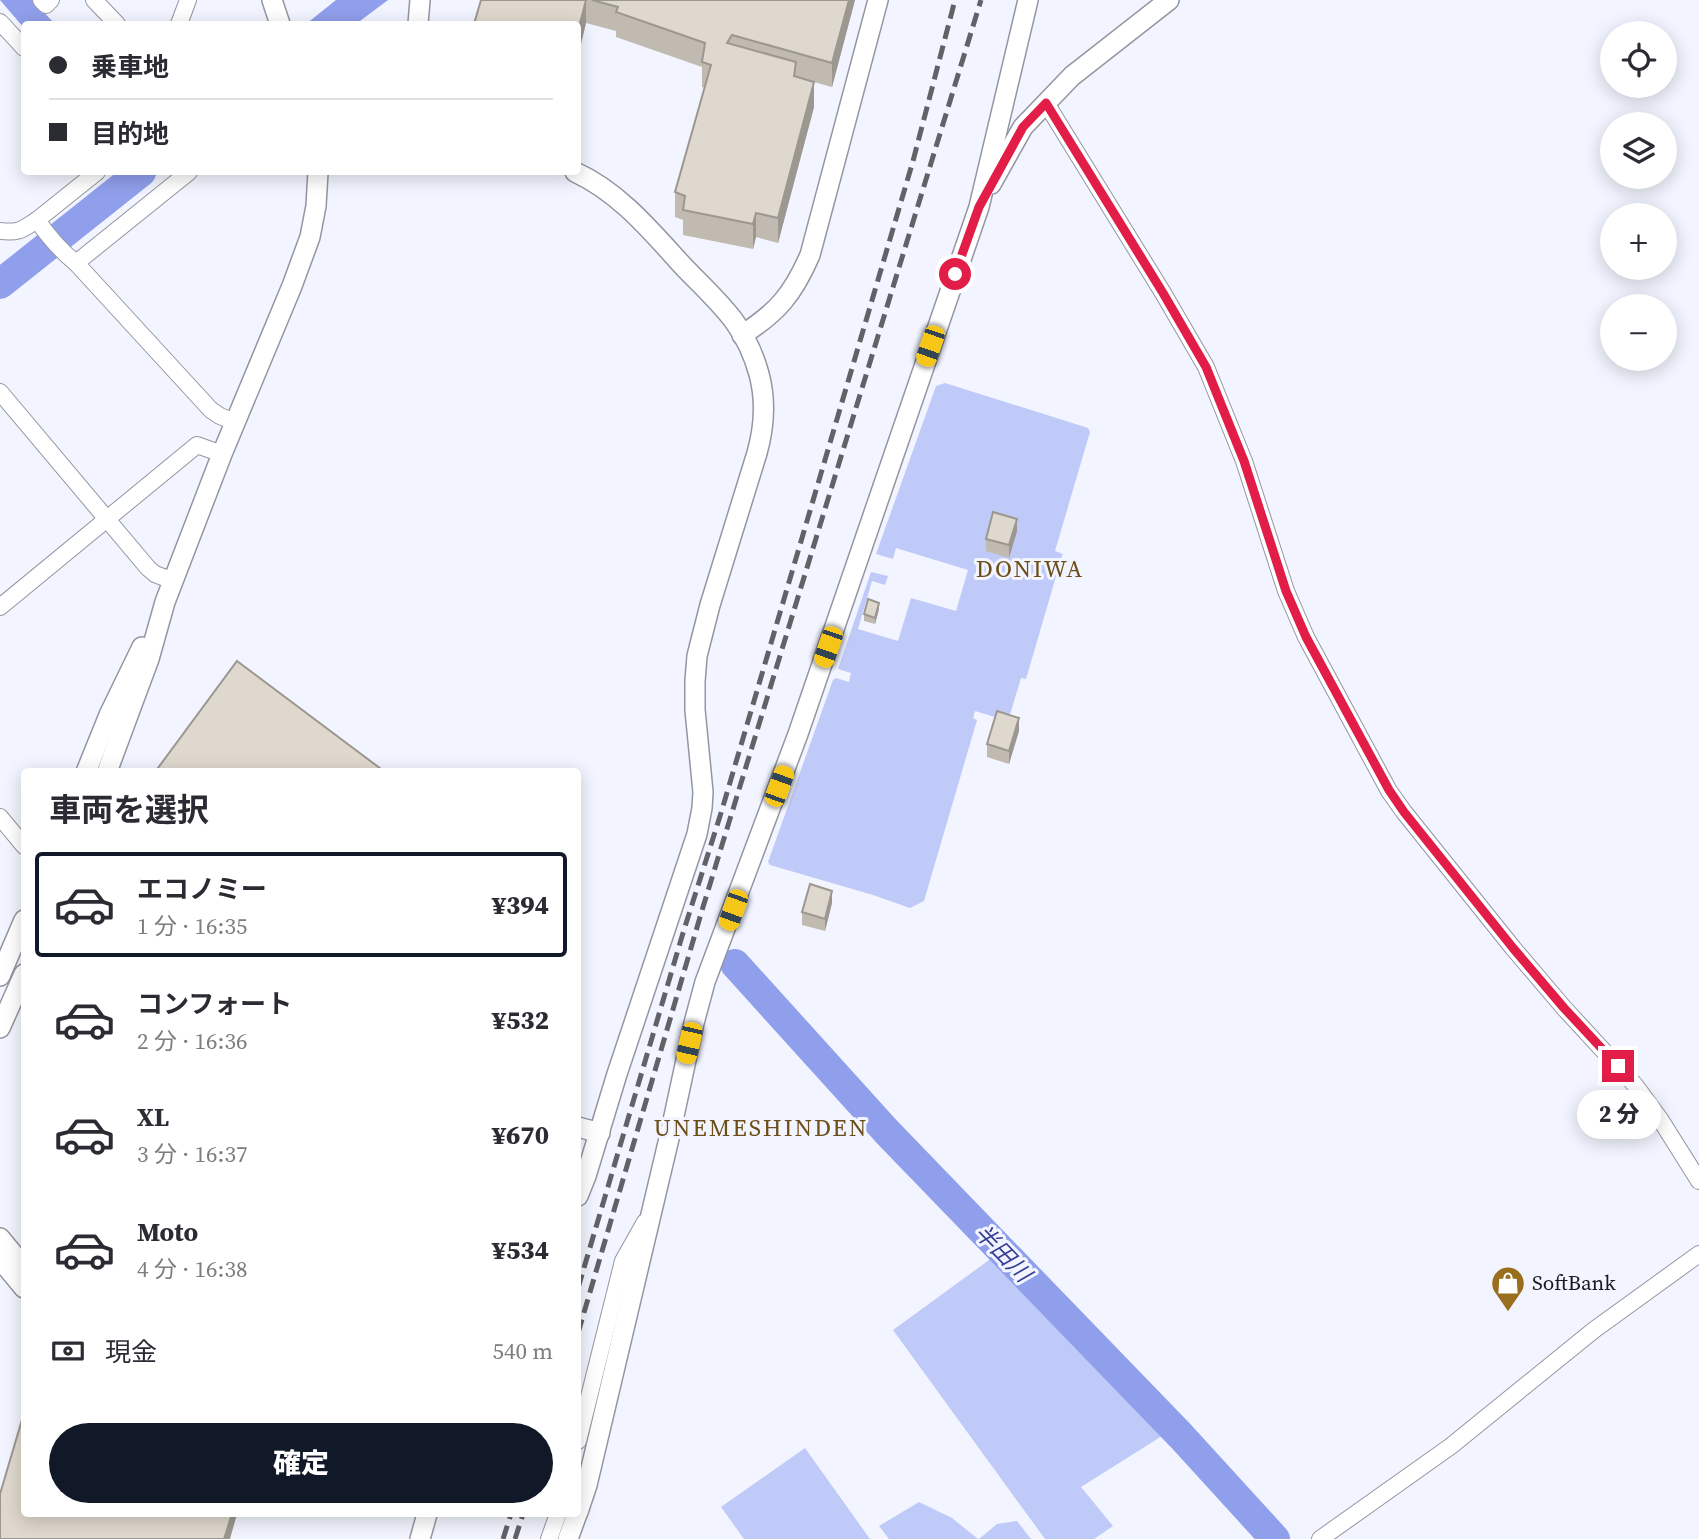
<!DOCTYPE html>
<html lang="ja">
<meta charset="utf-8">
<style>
body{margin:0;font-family:"Source Serif 4","Noto Sans JP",serif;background:#f2f2f3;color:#2b2b33;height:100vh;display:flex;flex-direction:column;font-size:26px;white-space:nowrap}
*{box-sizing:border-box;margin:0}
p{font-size:23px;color:#7c7c81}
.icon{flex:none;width:38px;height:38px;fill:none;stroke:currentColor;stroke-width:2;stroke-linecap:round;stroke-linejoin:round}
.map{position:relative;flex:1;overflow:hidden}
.side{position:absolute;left:21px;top:768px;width:560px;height:749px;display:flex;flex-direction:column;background:#fff;border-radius:7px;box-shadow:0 4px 18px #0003}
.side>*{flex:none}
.top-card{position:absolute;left:21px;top:21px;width:560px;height:154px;border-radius:7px;box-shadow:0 4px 18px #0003;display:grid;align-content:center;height:154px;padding:0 28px;background:#fff}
.controls{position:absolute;left:1600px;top:21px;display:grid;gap:14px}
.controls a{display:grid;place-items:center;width:77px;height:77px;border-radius:50%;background:#fff;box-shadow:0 4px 18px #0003;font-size:35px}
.end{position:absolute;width:32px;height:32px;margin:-16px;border:9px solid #e11d48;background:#fff;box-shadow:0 0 0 4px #fff}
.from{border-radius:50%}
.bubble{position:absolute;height:49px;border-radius:24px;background:#fff;box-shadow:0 4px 18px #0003;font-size:23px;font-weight:800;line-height:49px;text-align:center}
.car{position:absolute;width:21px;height:42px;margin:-21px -10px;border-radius:9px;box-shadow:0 0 5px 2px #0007;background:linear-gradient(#f5c518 24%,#345 0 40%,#f5c518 0 76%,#345 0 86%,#f5c518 0)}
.top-card b{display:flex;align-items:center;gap:24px;height:66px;font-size:26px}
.top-card b+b{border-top:2px solid #e1e1e2}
.top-card i{width:18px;height:18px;background:#2b2b33}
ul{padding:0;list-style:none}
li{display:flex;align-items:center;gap:21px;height:105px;margin:0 14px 10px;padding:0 14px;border:4px solid transparent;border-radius:7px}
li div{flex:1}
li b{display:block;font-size:26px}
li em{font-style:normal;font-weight:800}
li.on{border-color:#111827}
li>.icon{width:63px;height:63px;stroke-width:1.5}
h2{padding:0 28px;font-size:32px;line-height:84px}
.pay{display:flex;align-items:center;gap:18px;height:77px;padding:0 28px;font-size:26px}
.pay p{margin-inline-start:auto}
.action{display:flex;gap:14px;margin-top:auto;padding:14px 28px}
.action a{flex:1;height:80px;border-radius:42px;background:#111827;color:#fff;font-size:28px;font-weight:800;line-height:80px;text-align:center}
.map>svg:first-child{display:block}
</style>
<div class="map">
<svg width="1699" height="1539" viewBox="0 0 1699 1539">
<rect width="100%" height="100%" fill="#f2f5ff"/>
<!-- green -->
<g fill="#bfcaf8">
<path d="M945 383 1088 428 1090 432 1055 551 1063 554 1062 556 1026 679 1021 678 1008 721 975 711 973 718 977 720 924 901 910 908 873 895 770 865 768 862 833 680 836 678 849 682 851 673 838 669 871 572 888 576 885 585 872 581 858 629 898 641 911 598 956 611 968 570 896 548 893 559 876 554 936 386Z"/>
<path d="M996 1255 1162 1436 1081 1487 1113 1526 1094 1539H1045L893 1330Z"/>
<path d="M805 1448 870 1539H744L721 1507Z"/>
<path d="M919 1502 952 1518 978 1539H889L879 1526Z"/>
<path d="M1017 1521 1031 1539H979L997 1524Z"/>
</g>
<!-- water -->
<g fill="#909feb">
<path d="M0 0H32L55 24H24V28Z"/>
<path d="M336 0H388L356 24H306Z"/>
<path d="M128 172H160L119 203 107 189Z"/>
</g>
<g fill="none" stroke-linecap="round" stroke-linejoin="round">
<!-- river -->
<g stroke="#909feb" stroke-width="30">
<path d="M0 284 141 172"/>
<path d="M735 964 887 1132 1181 1436 1275 1539"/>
</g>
<!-- minor casing -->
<g stroke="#9396a1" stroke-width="18">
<g id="minor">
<path d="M41 0 46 5 51 0"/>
<path d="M94 0 117 24"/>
<path d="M0 22 24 48"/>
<path d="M179 24 188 0"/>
<path d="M1046 103 1163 293 1206 367 1244 461 1286 591 1306 637 1389 791 1404 812 1513 948 1564 1008 1635 1085 1660 1119 1699 1181"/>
<path d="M189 172 76 263 211 410 220 416 235 422"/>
<path d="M37 220 97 172"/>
<path d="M0 231C20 233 21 230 37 220 48 236 61 251 76 263"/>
<path d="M0 392 148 568 155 574 173 581"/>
<path d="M0 607 197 445 222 454"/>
<path d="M0 817 24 846"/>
<path d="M578 1441 623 1261 645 1222"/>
<path d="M549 1539 558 1514"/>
<path d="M1320 1539 1451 1446 1594 1330 1699 1254"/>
</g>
</g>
<!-- tertiary casing -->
<g stroke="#9396a1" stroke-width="22">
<g id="tertiary">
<path d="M272 0 280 24"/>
<path d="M418 24 420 0"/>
<path d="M575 172C619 192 651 231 683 266 700 284 719 301 734 321 745 336 754 356 759 374 766 400 764 428 757 453L710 605 697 656 695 681V710L703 792 702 808 697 834 617 1074 586 1176 578 1196"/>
<path d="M991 184 1023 127 1072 76 1169 0"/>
<path d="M742 335C778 312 793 294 810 255L878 0"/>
<path d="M86 772 109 715 142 647"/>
<path d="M107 772 149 659 165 602 222 454 292 286 310 237 316 206 318 172"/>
<path d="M0 976 24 920"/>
<path d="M0 1028 24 974"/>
<path d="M578 1127 600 1133"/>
<path d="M0 1238 24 1267"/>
<path d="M0 1259 24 1288"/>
<path d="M578 1512 587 1485 671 1130 694 1023 705 982 798 734 979 207 1028 0"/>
<path d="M420 1539 427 1514"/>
<path d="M568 1539 577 1514"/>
</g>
</g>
<!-- minor -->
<use href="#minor" stroke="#fff" stroke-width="16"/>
<!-- tertiary -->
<use href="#tertiary" stroke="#fff" stroke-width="19"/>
<!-- rail -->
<g stroke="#606268" stroke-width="5" stroke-dasharray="14 7" stroke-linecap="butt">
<path d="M578 1288 683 933 721 813 913 161 955 0"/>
<path d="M578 1333 703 907 981 0"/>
<path d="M503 1539 511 1514"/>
<path d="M515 1539 523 1514"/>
</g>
</g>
<!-- wall -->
<g fill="#c0bab1">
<path d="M481 0H855L832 87 814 82V107L778 243 756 237 753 249 683 235V220L675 217V192L705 88 702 87V67L616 37V31L586 23 578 56V24Z"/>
<path d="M1017 531 1009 558 986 551V539Z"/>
<path d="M879 609 875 624 864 621V614Z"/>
<path d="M1019 731 1009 764 987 757V744Z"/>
<path d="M832 903 825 931 802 925V912Z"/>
</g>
<!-- shaded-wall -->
<g fill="#9c9790">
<path d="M586 0V23L578 56V31Z"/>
<path d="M849 0H855L832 87V63Z"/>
<path d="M814 82V107L778 243V218Z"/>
<path d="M756 213V237L753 249V224Z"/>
<path d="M1017 519V531L1009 558V545Z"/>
<path d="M879 603V609L875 624V618Z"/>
<path d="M1019 718V731L1009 764V751Z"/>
<path d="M832 891V903L825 931V919Z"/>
<path d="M232 1514H237L230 1539H224Z"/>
</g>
<!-- building -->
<g fill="#dfd8ce" stroke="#9c9790" stroke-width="2">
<path d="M481 0H586L578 31V24H474Z"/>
<path d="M592 0H849L832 63 732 35 727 43 796 62 794 76 814 82 778 218 756 213 753 224 683 210 685 196 675 192 711 65 702 62 705 43 616 12 618 7Z"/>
<path d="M993 512 1017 519 1009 545 986 539Z"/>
<path d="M868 599 879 603 875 618 864 614Z"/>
<path d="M237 661 385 772H155Z"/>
<path d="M997 711 1019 718 1009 751 987 744Z"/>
<path d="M810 884 832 891 825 919 802 912Z"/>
<path d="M24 1413V1514H232L224 1539H0V1494Z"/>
</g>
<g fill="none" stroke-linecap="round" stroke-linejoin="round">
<!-- route -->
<path stroke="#e11d48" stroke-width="9" d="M955 274 979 207 1023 127 1046 103 1163 293 1206 367 1244 461 1286 591 1306 637 1389 790 1404 812 1513 948 1564 1008 1618 1066"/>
</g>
<!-- icons -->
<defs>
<g id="shop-pin" transform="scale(1.75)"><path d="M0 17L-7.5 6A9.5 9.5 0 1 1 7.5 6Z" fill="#996e1c" stroke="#f2f5ff"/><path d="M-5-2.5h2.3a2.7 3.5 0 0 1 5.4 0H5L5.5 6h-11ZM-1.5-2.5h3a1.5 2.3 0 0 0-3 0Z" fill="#fff"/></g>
</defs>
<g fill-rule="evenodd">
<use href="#shop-pin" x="1508" y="1283"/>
</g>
<g text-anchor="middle" stroke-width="6" stroke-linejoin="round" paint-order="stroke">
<!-- poi labels -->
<g font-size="21" fill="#18191d" stroke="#f2f5ff" text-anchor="start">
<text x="1532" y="1290">SoftBank</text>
</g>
<!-- water labels -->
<g font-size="23" font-style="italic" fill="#363e96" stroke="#f2f5ff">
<text transform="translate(1003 1253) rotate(46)" y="8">半田川</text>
</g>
<!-- quarter labels -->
<g font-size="24" letter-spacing="2" fill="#6d4e18" stroke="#f2f5ff">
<text x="1030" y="577">DONIWA</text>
<text x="761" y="1136">UNEMESHINDEN</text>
</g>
</g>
</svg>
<div class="controls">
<a><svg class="icon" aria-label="locate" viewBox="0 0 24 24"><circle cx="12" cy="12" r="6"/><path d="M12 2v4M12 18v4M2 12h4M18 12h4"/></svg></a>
<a><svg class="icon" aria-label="layers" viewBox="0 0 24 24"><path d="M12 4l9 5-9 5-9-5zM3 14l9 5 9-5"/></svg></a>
<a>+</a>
<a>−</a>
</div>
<i class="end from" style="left:955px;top:274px"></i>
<i class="end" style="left:1618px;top:1066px"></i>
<div class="bubble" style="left:1577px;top:1090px;width:84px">2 分</div>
<i class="car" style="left:930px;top:346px;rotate:199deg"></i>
<i class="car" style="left:828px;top:647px;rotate:199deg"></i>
<i class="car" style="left:779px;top:786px;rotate:20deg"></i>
<i class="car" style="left:733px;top:910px;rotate:200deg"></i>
<i class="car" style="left:689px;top:1043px;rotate:193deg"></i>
<div class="top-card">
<b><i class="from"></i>乗車地</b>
<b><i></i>目的地</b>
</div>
<section class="side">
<h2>車両を選択</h2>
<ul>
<li class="on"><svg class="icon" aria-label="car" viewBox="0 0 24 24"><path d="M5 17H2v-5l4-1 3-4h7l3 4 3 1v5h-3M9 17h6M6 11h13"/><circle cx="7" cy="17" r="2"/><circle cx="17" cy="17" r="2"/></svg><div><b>エコノミー</b><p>1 分 · 16:35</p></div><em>¥394</em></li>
<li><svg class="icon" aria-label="car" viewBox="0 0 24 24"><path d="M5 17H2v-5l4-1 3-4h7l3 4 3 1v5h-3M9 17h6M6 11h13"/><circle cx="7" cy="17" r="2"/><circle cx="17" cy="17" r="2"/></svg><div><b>コンフォート</b><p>2 分 · 16:36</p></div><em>¥532</em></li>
<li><svg class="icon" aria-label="car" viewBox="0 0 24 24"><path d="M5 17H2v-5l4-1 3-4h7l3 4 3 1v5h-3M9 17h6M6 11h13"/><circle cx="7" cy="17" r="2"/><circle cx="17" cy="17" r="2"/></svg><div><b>XL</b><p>3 分 · 16:37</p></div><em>¥670</em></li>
<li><svg class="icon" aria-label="car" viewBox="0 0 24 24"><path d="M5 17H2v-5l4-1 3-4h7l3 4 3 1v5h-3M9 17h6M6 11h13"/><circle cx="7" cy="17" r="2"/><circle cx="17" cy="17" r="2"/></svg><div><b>Moto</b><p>4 分 · 16:38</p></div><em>¥534</em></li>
</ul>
<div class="pay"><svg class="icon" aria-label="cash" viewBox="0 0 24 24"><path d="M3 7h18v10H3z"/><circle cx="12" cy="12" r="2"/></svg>現金<p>540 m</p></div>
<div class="action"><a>確定</a></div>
</section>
</div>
